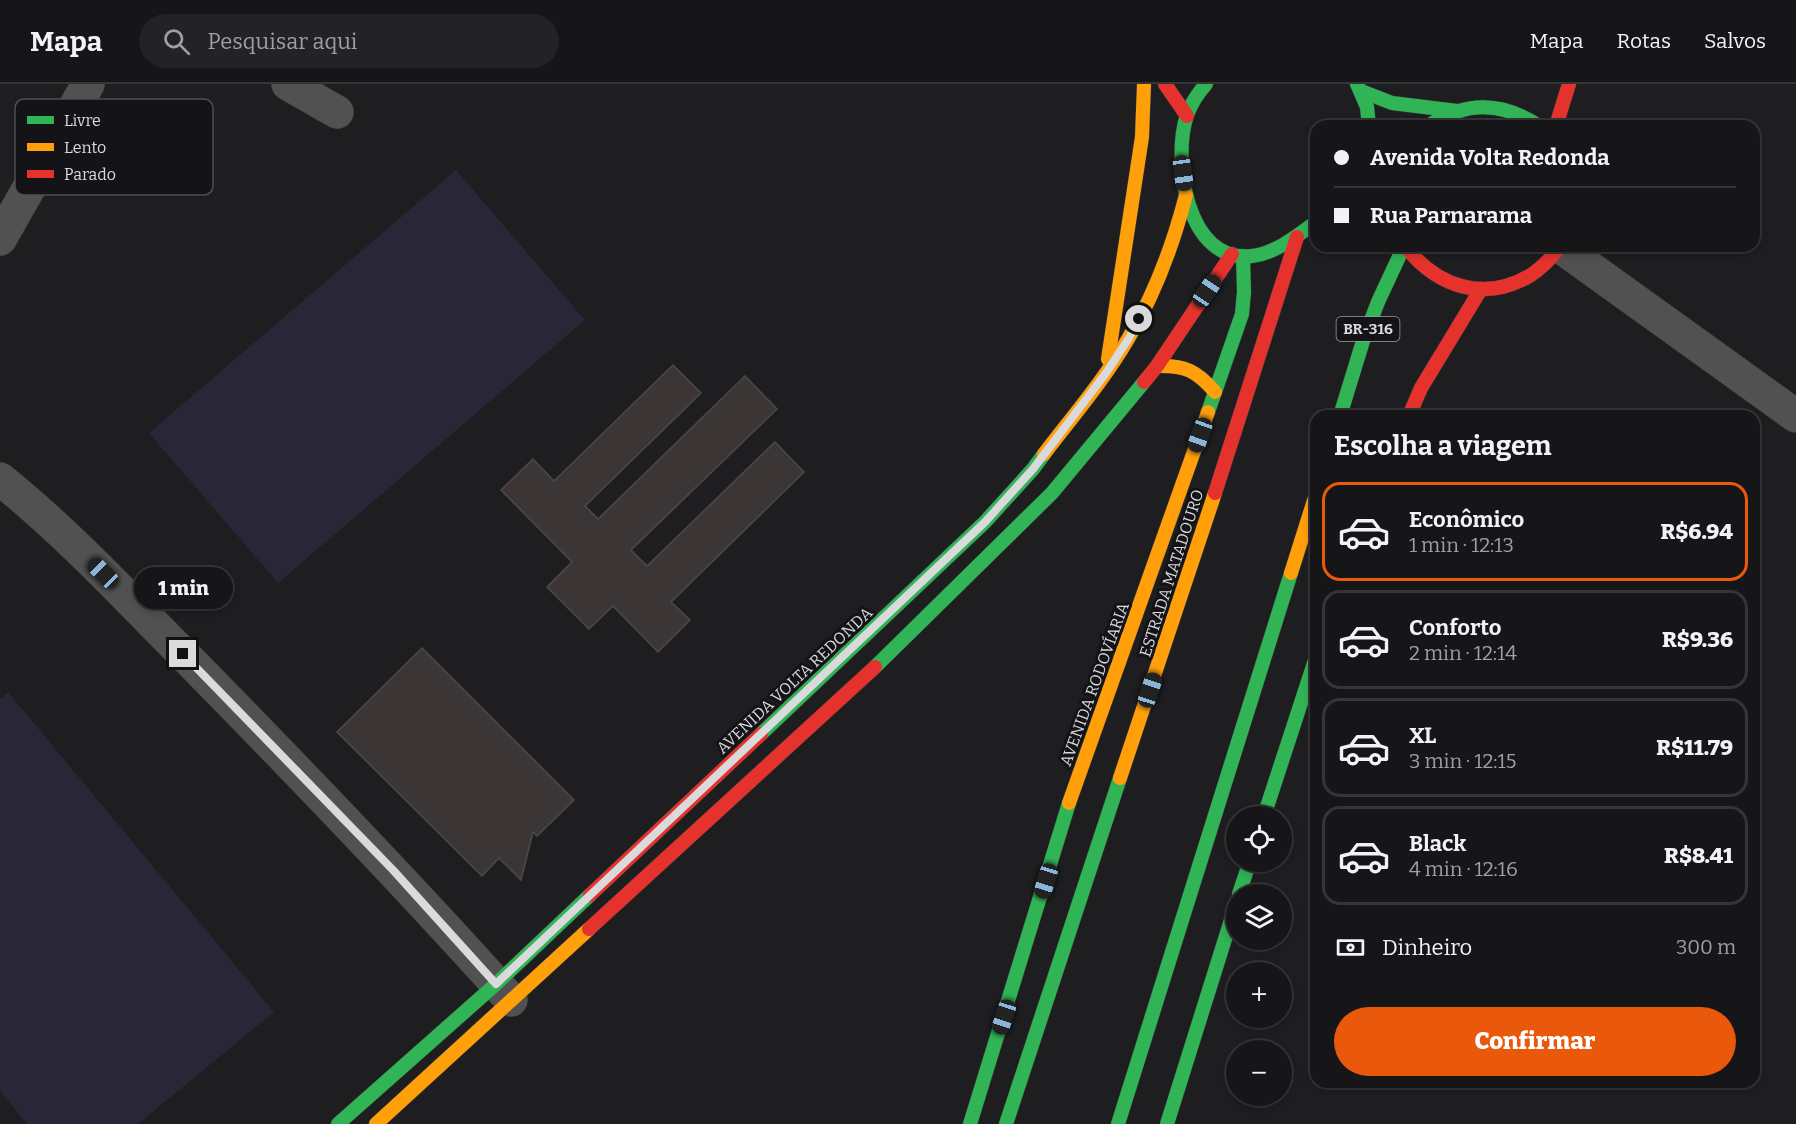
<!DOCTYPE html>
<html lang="pt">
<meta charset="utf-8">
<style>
body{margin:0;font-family:Bitter,serif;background:#232326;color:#f1f3f6;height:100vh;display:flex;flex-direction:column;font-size:22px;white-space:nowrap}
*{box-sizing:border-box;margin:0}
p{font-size:20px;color:#9e9fa2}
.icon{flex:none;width:33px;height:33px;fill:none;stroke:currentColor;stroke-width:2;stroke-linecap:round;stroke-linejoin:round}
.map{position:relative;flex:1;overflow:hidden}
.side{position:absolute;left:1310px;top:326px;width:450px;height:678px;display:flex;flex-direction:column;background:#161619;border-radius:18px;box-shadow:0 3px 9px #0003,0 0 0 2px #353538}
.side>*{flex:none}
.hud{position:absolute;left:1310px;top:36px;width:450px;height:132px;border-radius:18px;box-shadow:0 3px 9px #0003,0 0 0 2px #353538;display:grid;align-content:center;height:132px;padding:0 24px;background:#161619}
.tools{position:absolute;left:1226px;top:722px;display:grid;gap:12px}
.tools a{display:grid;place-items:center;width:66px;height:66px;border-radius:50%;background:#161619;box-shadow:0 3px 9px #0003,0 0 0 2px #353538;font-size:30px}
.end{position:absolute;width:27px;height:27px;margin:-14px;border:8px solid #dadadd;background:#111;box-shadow:0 0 0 3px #111}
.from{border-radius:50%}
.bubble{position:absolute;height:42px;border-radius:21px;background:#161619;box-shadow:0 3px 9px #0003,0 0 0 2px #353538;font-size:20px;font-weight:800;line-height:42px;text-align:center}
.car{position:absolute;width:18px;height:36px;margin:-18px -9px;border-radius:8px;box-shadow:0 0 4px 2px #0007;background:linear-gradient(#222 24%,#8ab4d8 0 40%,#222 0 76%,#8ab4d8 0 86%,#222 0)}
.hud b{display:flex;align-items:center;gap:21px;height:57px;font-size:22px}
.hud b+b{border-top:2px solid #353538}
.hud i{width:15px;height:15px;background:#f1f3f6}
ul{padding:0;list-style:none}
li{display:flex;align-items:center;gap:18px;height:99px;margin:0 12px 9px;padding:0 12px;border:3px solid #353538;border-radius:18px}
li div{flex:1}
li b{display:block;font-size:22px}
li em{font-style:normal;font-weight:800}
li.current{border-color:#ea580c}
li>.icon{width:54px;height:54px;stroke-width:1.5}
h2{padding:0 24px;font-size:27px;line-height:72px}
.pay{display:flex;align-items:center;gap:15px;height:66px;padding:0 24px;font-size:22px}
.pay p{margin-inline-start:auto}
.primary-button{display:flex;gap:12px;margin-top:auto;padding:12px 24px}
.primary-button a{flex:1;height:69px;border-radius:36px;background:#ea580c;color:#fff;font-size:24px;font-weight:800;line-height:69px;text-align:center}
header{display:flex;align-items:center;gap:36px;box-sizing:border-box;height:84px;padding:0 30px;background:#161619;border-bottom:2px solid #353538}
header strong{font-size:28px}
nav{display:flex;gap:33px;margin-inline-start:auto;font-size:21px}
.search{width:420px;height:54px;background:#232326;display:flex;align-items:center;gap:15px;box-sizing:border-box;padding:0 21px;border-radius:33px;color:#9e9fa2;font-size:22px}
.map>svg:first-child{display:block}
</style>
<header>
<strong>Mapa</strong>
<div class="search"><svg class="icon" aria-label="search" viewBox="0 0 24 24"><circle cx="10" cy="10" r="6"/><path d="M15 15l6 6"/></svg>Pesquisar aqui</div>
<nav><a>Mapa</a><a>Rotas</a><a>Salvos</a></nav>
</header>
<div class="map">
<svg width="1796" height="1040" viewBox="0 0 1796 1040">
<rect width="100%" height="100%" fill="#1e1e21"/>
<!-- green -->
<g fill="#282637">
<path d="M456 86 585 236 278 499 149 349Z"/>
<path d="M8 608 274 928 138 1040H27L0 1007V615Z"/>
</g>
<!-- building -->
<g fill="#3b3535" stroke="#4b494a" stroke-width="1.5">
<path d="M673 281 701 309 585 422 598 435 745 292 777 325 631 466 647 482 775 358 804 388 671 518 690 536 658 568 613 522 589 545 547 503 572 478 501 406 533 375 554 397Z"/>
<path d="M422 564 574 716 537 752 533 748 521 796 499 774 482 792 337 648Z"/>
</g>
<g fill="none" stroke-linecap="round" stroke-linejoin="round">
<!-- street casing -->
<g stroke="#39393a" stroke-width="34">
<g id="street">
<path d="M288 0 337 28"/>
<path d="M0 155 88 0"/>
<path d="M1561 163 1796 332"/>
<path d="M0 395C70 451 130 517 193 580 301 690 408 801 511 916"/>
</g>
</g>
<!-- fast casing -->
<g stroke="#39393a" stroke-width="15">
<g id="fast">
<path d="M1206 0C1198 9 1191 20 1187 31 1172 76 1186 180 1252 172 1276 169 1297 152 1316 138"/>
<path d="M1357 0 1367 23 1369 42"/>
<path d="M1361 7 1392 19 1457 27"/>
<path d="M1428 42C1466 17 1501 17 1539 42"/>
<path d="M1208 328 1242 230 1244 208 1243 172"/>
<path d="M1340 332 1363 257 1378 218 1404 162"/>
<path d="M875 583 1052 409 1144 298"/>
<path d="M761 650 985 438 1033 385 1044 370"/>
<path d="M1264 732 1316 573"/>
<path d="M1239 810 1250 777"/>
<path d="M338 1040 496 900 590 811"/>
<path d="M970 1040 1069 719"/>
<path d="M1006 1040 1120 694"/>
<path d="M1118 1040 1291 489"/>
<path d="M1167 1040 1236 820"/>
</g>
</g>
<!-- slow casing -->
<g stroke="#39393a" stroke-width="15">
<g id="slow">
<path d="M1108 275 1142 53 1144 0"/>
<path d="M1157 282C1185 281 1197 287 1215 308"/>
<path d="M1044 370C1073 332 1104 296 1128 255 1155 210 1173 161 1186 111"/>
<path d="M1291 489 1316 410"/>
<path d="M1120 694 1215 409"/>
<path d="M1069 719 1208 328"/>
<path d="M376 1040 589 845"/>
</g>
</g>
<!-- jam casing -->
<g stroke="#39393a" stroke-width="15">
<g id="jam">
<path d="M1165 0 1187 32"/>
<path d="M1556 42 1569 0"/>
<path d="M1405 162C1437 203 1484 219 1531 191 1543 183 1552 173 1561 162"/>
<path d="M1144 298 1157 282 1232 170"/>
<path d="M1409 332 1421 304 1481 205"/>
<path d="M1215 409 1297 153"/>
<path d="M590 811 761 650"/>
<path d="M589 845 875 583"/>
</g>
</g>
<!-- street -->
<use href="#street" stroke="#525151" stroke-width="33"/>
<!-- fast -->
<use href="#fast" stroke="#30b455" stroke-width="14"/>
<!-- slow -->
<use href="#slow" stroke="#ff9f0a" stroke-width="14"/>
<!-- jam -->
<use href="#jam" stroke="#e5322d" stroke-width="14"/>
</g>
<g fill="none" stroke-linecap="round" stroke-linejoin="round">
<!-- route -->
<path stroke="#dadadd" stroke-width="8" d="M183 570 393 786 496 900 985 438 1033 385 1106 289 1129 254 1139 235"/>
</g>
<g text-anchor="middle" stroke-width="6" stroke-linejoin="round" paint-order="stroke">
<!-- shield labels -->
<rect fill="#141418" stroke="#9f9fa2" stroke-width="1.5" x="1336.5" y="233" width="63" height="24" rx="4.5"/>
<g font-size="15" font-weight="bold" fill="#dadadd">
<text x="1368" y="250">BR-316</text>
</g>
<!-- street labels -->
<g font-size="16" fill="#dadadd" stroke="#141418">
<text transform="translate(1171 489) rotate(-72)" y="6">ESTRADA MATADOURO</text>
<text transform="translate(794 596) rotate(-43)" y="6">AVENIDA VOLTA REDONDA</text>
<text transform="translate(1094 600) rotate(-70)" y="6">AVENIDA RODOVÍARIA</text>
</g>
</g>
<!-- legend -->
<rect x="15" y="15" width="198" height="96" rx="9" fill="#141418" stroke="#4f4f53" stroke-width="1.5"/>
<rect x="27" y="32" width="27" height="8" fill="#30b455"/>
<rect x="27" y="59" width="27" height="8" fill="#ff9f0a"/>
<rect x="27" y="86" width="27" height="8" fill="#e5322d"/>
<g font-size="16" fill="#dadadd">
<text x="64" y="42">Livre</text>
<text x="64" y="69">Lento</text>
<text x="64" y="96">Parado</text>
</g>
</svg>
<div class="tools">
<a><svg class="icon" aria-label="locate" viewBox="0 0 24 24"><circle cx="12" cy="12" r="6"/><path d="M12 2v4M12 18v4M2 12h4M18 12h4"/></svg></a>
<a><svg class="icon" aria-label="layers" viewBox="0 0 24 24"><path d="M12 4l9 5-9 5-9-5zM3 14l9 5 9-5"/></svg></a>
<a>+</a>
<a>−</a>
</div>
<i class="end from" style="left:1139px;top:235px"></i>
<i class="end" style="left:183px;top:570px"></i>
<div class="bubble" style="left:134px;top:483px;width:99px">1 min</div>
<i class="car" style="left:1183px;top:89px;rotate:172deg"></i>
<i class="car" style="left:1207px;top:207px;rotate:34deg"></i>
<i class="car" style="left:1200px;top:351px;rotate:200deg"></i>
<i class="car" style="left:103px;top:489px;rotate:315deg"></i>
<i class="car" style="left:1150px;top:606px;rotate:18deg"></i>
<i class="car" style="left:1046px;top:797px;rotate:197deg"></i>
<i class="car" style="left:1004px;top:933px;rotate:198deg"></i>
<div class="hud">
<b><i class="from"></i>Avenida Volta Redonda</b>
<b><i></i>Rua Parnarama</b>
</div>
<section class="side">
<h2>Escolha a viagem</h2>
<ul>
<li class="current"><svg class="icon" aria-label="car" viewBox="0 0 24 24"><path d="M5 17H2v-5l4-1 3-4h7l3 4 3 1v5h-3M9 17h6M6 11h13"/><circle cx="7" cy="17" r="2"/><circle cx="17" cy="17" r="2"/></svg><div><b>Econômico</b><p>1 min · 12:13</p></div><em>R$6.94</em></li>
<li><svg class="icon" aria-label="car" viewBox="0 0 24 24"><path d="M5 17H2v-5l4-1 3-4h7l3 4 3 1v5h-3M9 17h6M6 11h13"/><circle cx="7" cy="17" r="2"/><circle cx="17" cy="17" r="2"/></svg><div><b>Conforto</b><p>2 min · 12:14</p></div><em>R$9.36</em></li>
<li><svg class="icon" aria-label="car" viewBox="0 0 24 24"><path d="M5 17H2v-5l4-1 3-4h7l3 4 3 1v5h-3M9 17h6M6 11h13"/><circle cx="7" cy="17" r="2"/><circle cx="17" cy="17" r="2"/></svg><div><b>XL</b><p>3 min · 12:15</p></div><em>R$11.79</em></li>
<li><svg class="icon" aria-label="car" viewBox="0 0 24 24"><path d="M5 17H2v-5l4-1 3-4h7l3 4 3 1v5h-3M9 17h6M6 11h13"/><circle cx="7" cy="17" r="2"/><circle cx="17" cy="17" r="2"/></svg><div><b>Black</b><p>4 min · 12:16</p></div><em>R$8.41</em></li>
</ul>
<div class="pay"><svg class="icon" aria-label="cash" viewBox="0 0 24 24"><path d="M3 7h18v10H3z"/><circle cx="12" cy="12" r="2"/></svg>Dinheiro<p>300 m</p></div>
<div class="primary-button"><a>Confirmar</a></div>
</section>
</div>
